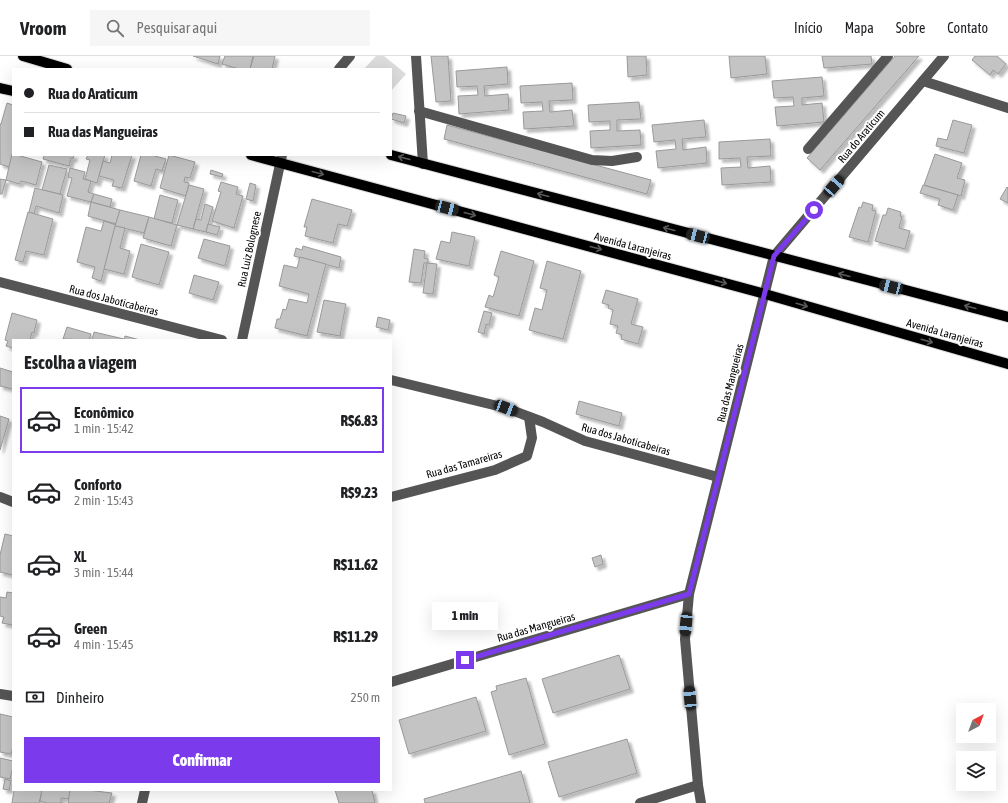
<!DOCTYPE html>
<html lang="pt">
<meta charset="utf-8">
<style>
body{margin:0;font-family:"Asap Condensed",sans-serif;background:#f6f6f6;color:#202124;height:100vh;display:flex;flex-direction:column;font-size:15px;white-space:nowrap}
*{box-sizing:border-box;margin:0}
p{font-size:13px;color:#757577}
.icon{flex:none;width:22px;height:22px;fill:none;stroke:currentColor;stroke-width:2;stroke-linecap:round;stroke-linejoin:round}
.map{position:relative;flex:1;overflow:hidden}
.drawer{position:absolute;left:12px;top:283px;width:380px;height:452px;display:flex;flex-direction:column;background:#fff;border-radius:0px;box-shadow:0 4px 16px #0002}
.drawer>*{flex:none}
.banner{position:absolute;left:12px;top:12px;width:380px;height:88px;border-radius:0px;box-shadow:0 4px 16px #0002;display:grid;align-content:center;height:88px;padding:0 12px;background:#fff}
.needle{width:26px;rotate:41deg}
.tools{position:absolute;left:956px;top:647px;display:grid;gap:8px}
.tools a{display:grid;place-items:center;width:40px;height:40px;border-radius:0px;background:#fff;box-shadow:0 4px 16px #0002;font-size:20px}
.end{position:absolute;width:18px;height:18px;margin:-9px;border:5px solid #7c3aed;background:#fff;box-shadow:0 0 0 2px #fff}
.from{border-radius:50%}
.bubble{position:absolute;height:28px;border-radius:0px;background:#fff;box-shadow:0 4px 16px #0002;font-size:13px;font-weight:800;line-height:28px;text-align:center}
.car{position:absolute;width:12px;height:24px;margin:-12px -6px;border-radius:5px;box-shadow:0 0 3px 1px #0007;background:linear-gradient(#222 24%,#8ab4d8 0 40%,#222 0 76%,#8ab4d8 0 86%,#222 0)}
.banner b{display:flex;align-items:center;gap:14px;height:38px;font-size:15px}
.banner b+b{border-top:1px solid #e0e0e0}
.banner i{width:10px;height:10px;background:#202124}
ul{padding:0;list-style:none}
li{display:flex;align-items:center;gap:12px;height:66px;margin:0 8px 6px;padding:0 4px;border:2px solid transparent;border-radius:0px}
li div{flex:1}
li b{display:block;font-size:15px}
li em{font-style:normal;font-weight:800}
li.current{border-color:#7c3aed}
li>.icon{width:36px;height:36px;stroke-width:1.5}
h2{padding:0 12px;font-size:18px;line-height:48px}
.pay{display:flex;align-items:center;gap:10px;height:44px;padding:0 12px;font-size:15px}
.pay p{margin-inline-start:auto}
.action{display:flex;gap:8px;margin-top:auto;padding:8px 12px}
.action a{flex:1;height:46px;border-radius:0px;background:#7c3aed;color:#fff;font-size:16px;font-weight:800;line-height:46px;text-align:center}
header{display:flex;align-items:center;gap:24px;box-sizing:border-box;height:56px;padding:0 20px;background:#fff;border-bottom:1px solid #e0e0e0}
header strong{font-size:19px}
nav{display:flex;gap:22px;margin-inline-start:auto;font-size:14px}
.search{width:280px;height:36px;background:#f6f6f6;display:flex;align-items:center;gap:10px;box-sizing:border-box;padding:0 14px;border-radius:0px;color:#757577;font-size:15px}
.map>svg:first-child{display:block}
</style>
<header>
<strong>Vroom</strong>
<div class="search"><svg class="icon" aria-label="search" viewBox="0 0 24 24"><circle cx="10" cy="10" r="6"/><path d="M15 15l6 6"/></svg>Pesquisar aqui</div>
<nav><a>Início</a><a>Mapa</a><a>Sobre</a><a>Contato</a></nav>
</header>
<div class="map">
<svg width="1008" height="747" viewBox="0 0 1008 747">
<defs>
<filter id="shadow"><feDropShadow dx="3.5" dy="3.5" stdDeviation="1" flood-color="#0004"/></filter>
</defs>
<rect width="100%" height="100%" fill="#fff"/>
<!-- green -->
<path fill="#dcdcdc" d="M376 0H384L406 18 391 35V13H364Z"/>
<!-- building -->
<g fill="#c4c4c4" stroke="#999" filter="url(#shadow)">
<path d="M193 0H220L218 8Z"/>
<path d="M225 0H253L250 13H239L222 8Z"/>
<path d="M254 0H275L272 13H250Z"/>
<path d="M431 0H448L451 45 436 46Z"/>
<path d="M627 0H646L647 19 628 21Z"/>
<path d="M729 0H765L767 18 731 22Z"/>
<path d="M822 0H871L872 8 824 12Z"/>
<path d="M895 0H919L820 114 807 102Z"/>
<path d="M975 0H997L1006 8 998 18 993 14 990 19 972 4Z"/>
<path d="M507 11 508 28 484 30 485 40 508 38 509 54 459 58 458 40 478 39 477 30 457 31 456 15Z"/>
<path d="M822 21 824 40 802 42V49L822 47 824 66 777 70 775 51 794 50 793 41 774 42 772 25Z"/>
<path d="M572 27 573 44 549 45 550 56 572 54 574 70 524 73 523 56 543 55 542 46 521 47 520 30Z"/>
<path d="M639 46 641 63 617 64V75L640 74 641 89 591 92 590 75 610 74V65L589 66 588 49Z"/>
<path d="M7 47 13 49V96L9 111 0 108V68H1Z"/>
<path d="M393 57 406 60 404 67 391 63Z"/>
<path d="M704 64 706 81 682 83 683 94 706 91 707 107 658 112 656 95 676 93 675 84 654 86 652 69Z"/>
<path d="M953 64 972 69 964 97 936 90 938 82 947 84Z"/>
<path d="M447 69 651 124 647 138 444 83Z"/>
<path d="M770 83 771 100 747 101 748 112 770 110 771 126 722 129 721 112 741 111 740 102 719 103V86Z"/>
<path d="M12 98 13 99H17L42 106 36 129 21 125 19 128 6 124Z"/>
<path d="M935 98 962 107 957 122 965 124 961 140 924 129Z"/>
<path d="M44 99H74L73 103 71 102 69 110 43 103Z"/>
<path d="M87 99H105L97 127 85 123 90 104 86 103 88 99Z"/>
<path d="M112 99H132L122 132 112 130 114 124 99 120 103 105 110 107Z"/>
<path d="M141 99H151L166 103 162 115 156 113 151 130 134 125Z"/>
<path d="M169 99 195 106 190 122 185 121 184 126 189 127 186 140 160 132Z"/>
<path d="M49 109 67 113 60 138 42 134Z"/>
<path d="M70 112 85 116 83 123 91 125 88 136 94 138 91 146 67 140 72 122 68 121Z"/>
<path d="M211 114 223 118 222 121 210 118Z"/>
<path d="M0 123 6 124 2 138H0Z"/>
<path d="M221 126 238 131 236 138 243 140 234 172 212 165 221 136 218 135Z"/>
<path d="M250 127 256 129 253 145 246 143Z"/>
<path d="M189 129 204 133 193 173 177 169Z"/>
<path d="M923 129 958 139 953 154 938 149 940 143 920 137Z"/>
<path d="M1007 131 1008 132V147L1000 143Z"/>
<path d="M35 132 63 139 59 157 36 150 34 158 29 156Z"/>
<path d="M94 138 112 143 110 151 91 146Z"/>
<path d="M160 139 178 144 172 167 154 163Z"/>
<path d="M312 143 352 154 347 170 338 168 333 187 305 180 307 171H304Z"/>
<path d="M91 146 120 154 116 168 88 160Z"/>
<path d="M863 146 873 149 872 154 876 155 868 186 849 181 859 151 861 152Z"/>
<path d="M205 148 213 151 206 176 193 173 196 163 201 164Z"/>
<path d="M888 152 901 156 900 160 902 161 899 172 910 175 905 193 875 185 883 159H886Z"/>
<path d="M120 154 149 161 144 177 115 170Z"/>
<path d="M28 156 53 163 44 199 26 195 23 206 15 204Z"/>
<path d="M149 161 177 169 171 190 143 182Z"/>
<path d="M104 165 116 169 101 225 92 222 95 211 77 206 86 171 101 175Z"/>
<path d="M208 168 220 171 217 179 206 176Z"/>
<path d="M115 170 125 172 120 192 130 195 124 218 104 213Z"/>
<path d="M452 176 475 181 469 210 436 203 441 185 450 187Z"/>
<path d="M204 183 230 190 225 210 198 202Z"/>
<path d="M141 188 169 196 159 229 132 221Z"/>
<path d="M303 190 341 201 339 212 294 200 296 192 302 194Z"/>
<path d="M414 193 425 195 424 202 428 203V207H424L421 227 409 226Z"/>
<path d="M501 195 534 205 519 260 485 251 489 239 493 241 499 221 494 219Z"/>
<path d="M300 201 326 208 307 280 275 272 277 263H280L283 253 286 254 289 243 307 247 309 238 279 230 284 209 297 212Z"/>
<path d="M547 205 581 215 563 283 529 274 535 252 542 254 547 234 540 232Z"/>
<path d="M427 207 437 208 433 238 423 237Z"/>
<path d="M194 219 219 226 213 244 189 237Z"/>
<path d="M606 234 638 243 631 268 643 271 638 288 621 283 622 279 616 277 618 270 610 268 613 254 608 252 609 249 602 247Z"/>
<path d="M324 244 346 248 340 280 317 276Z"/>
<path d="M484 255 492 257 489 269 486 268 484 278 478 276Z"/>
<path d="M12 257 37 264 34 277 32 276 30 284H13V292L6 290 8 285 5 284Z"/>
<path d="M378 261 390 264 388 274 376 271Z"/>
<path d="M67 271 91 278 89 284 63 283Z"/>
<path d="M94 276 124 283V284H92Z"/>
<path d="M125 280 140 284H124Z"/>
<path d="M0 312 13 316V333L0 330Z"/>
<path d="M579 345 622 357 619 370 576 358Z"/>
<path d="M0 360 9 363 0 394Z"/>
<path d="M5 478 13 480V519L0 516V499Z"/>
<path d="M601 499 603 508 595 511 592 502Z"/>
<path d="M7 536 13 537V569L2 567 4 561 0 560V541L6 542Z"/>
<path d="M619 599 630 633 553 657 542 623Z"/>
<path d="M526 622 545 688 509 699 491 636 497 634 496 630Z"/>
<path d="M476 641 486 675 409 698 399 664Z"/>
<path d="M0 658 13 661V691L11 698 0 696Z"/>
<path d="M627 683 637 717 559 741 548 706Z"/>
<path d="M0 702 13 705V711L10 723 0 721Z"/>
<path d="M521 715 530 747H425L424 743Z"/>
<path d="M5 723 11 725 9 734 3 733Z"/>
<path d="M14 734H37L42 735 39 747H12Z"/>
<path d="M42 734H70L69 743 61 742V747H62H47L40 745Z"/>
<path d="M70 734H87L112 737 109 747H68Z"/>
<path d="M335 734H372L375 747H339Z"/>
</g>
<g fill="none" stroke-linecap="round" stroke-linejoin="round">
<!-- major casing -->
<g stroke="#dbdbdb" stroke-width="12">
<g id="major">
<path d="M23 0 67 13"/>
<path d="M0 32 13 35"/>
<path d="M251 99 765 238 1008 308"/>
<path d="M391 99 1008 261"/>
</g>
</g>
<!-- minor -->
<g stroke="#555" stroke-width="10">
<path d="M416 0 423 108"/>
<path d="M339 13 350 0"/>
<path d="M923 25 1008 52"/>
<path d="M419 55 592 104 612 105 637 101"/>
<path d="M808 93 888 0"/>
<path d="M0 226 222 284"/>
<path d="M242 284 282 99"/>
<path d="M391 324 506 352 543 366 585 385 718 421"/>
<path d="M0 441 13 446"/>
<path d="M391 441 495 414 527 400 532 382 529 361"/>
<path d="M391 626 689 538"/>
<path d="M0 638 13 640"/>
<path d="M142 747 145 734"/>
<path d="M640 747 698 729"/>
<path d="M701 747 698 729 685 583 689 538 774 200 944 0"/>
</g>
<!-- major -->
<use href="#major" stroke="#000" stroke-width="10"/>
</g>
<!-- one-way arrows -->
<defs><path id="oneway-shaft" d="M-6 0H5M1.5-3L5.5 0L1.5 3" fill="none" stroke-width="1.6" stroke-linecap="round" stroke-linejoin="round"/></defs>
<g stroke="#595959">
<use href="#oneway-shaft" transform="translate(404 102) rotate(-165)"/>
<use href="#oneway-shaft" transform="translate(318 117) rotate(15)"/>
<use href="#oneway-shaft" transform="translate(543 139) rotate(-165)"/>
<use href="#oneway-shaft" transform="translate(470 158) rotate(15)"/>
<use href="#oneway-shaft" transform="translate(669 173) rotate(-165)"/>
<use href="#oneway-shaft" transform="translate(596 192) rotate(15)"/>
<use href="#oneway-shaft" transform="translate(844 219) rotate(-165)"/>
<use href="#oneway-shaft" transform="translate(721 226) rotate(15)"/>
<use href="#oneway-shaft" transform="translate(802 249) rotate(16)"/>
<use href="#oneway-shaft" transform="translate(970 251) rotate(-165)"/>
<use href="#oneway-shaft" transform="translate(927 285) rotate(16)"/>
</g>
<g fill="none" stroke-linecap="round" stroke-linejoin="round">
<!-- route -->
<path stroke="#7c3aed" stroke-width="5" d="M465 604 689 538 774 200 814 154"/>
</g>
<g text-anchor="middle" stroke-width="4" stroke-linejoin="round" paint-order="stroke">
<!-- street labels -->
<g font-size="11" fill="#000" stroke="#fff">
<text transform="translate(861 80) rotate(-50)" y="4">Rua do Araticum</text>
<text transform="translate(633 190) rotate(15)" y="4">Avenida Laranjeiras</text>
<text transform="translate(249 193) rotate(-78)" y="4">Rua Luiz Bolognese</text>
<text transform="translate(114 244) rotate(15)" y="4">Rua dos Jaboticabeiras</text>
<text transform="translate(945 277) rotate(16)" y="4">Avenida Laranjeiras</text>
<text transform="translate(730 327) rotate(-76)" y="4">Rua das Mangueiras</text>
<text transform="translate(626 383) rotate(16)" y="4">Rua dos Jaboticabeiras</text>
<text transform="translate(464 408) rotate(-16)" y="4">Rua das Tamareiras</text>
<text transform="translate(536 571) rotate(-16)" y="4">Rua das Mangueiras</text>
</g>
</g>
</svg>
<div class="tools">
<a><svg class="needle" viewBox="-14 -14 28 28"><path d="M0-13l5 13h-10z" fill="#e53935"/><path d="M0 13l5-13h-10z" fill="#757577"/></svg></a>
<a><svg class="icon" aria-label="layers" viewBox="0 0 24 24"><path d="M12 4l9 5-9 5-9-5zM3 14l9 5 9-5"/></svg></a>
</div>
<i class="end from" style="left:814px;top:154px"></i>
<i class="end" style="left:465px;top:604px"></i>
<div class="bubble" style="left:432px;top:546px;width:66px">1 min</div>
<i class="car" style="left:834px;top:130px;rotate:41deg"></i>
<i class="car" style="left:447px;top:152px;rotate:105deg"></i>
<i class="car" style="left:698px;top:180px;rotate:285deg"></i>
<i class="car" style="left:891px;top:231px;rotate:285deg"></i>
<i class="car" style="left:506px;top:352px;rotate:111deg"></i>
<i class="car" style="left:686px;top:568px;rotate:185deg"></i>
<i class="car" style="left:690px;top:642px;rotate:355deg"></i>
<div class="banner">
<b><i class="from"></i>Rua do Araticum</b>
<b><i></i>Rua das Mangueiras</b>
</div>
<section class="drawer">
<h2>Escolha a viagem</h2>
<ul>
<li class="current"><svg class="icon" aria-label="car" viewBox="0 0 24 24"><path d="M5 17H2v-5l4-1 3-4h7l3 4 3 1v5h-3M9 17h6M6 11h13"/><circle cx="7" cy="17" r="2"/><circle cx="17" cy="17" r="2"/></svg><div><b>Econômico</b><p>1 min · 15:42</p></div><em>R$6.83</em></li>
<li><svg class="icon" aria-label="car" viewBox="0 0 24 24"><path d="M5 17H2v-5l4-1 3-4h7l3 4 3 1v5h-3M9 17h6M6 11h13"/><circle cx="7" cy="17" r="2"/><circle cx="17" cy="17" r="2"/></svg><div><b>Conforto</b><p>2 min · 15:43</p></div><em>R$9.23</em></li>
<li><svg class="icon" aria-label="car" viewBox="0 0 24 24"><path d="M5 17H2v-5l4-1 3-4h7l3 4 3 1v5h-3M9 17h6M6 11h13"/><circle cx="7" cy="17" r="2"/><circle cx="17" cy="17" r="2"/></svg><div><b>XL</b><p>3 min · 15:44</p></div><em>R$11.62</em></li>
<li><svg class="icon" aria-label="car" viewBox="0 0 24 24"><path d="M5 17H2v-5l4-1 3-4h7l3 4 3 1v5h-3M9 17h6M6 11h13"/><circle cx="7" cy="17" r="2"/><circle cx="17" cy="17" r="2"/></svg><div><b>Green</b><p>4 min · 15:45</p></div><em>R$11.29</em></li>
</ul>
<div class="pay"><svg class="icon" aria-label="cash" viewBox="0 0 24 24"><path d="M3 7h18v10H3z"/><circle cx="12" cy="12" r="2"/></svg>Dinheiro<p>250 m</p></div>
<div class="action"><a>Confirmar</a></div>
</section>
</div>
